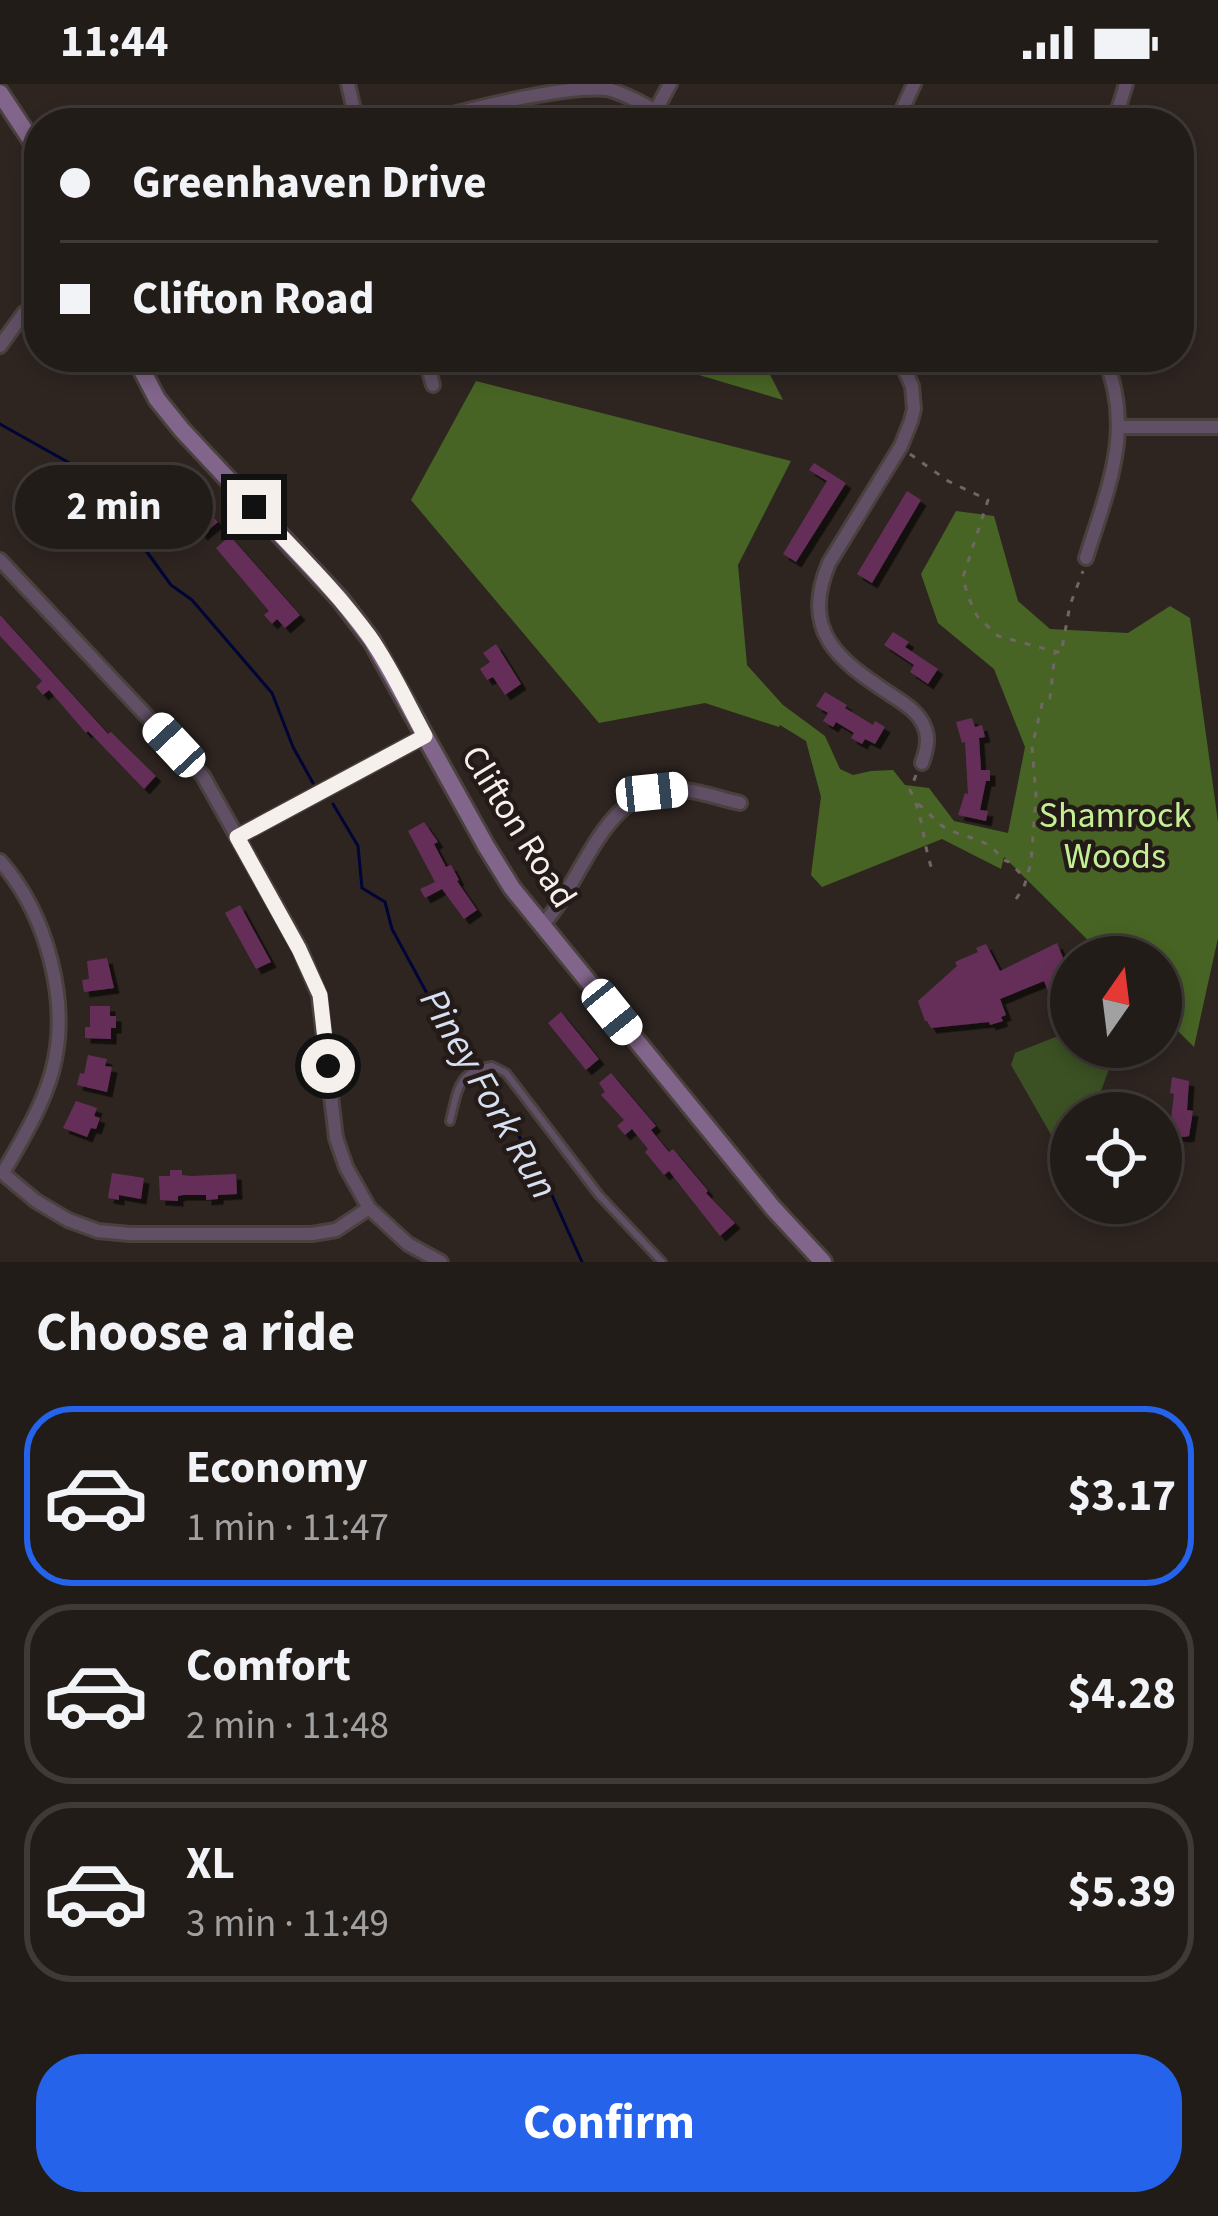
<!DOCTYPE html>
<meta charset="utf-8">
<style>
body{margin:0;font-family:"Source Sans 3",sans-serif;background:#2a2522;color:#f1f3f6;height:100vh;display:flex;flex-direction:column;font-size:45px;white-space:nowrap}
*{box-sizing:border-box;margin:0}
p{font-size:39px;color:#a2a1a2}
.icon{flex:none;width:66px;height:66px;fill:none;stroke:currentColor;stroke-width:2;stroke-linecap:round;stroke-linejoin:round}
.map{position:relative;height:1178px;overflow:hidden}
.sheet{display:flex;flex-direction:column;background:#221c19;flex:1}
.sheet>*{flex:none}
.hud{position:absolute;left:24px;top:24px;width:1170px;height:264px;border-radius:48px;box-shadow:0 6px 18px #0003,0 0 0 3px #3f3a38;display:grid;align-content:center;height:264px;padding:0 36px;background:#221c19}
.needle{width:78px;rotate:14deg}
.buttons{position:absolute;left:1050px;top:852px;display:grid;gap:24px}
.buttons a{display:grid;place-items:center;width:132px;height:132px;border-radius:50%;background:#221c19;box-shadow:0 6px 18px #0003,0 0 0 3px #3f3a38;font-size:60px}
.end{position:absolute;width:54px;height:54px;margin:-27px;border:15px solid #f6f0ed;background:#111;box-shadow:0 0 0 6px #111}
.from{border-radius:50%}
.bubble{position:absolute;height:84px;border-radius:42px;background:#221c19;box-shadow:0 6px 18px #0003,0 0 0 3px #3f3a38;font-size:39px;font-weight:700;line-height:84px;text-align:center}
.car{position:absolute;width:36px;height:72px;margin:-36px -18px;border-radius:15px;box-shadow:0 0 9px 3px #0007;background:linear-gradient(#fff 24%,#345 0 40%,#fff 0 76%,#345 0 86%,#fff 0)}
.hud b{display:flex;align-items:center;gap:42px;height:114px;font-size:45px}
.hud b+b{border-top:3px solid #3f3a38}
.hud i{width:30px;height:30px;background:#f1f3f6}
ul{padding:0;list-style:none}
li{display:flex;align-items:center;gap:36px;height:180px;margin:0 24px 18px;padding:0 12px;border:6px solid #3f3a38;border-radius:48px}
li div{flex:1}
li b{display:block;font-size:45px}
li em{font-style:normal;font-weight:700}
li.selected{border-color:#2563eb}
li>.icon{width:108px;height:108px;stroke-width:1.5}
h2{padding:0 36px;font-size:54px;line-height:144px}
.action{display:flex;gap:24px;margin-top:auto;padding:24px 36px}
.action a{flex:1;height:138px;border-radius:48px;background:#2563eb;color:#fff;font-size:48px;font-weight:700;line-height:138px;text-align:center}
.status{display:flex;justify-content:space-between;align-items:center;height:84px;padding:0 60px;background:#221c19;direction:ltr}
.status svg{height:33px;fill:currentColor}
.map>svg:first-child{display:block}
</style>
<div class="status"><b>11:44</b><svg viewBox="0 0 49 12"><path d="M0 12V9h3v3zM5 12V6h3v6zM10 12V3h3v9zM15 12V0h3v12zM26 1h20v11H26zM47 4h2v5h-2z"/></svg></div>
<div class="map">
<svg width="1218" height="1178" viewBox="0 0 1218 1178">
<defs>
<filter id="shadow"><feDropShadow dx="5.5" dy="5.5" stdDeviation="0" flood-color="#0009"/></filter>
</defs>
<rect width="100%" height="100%" fill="#2e2521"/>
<!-- green -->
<path fill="#3b5123" d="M1071 947V963H1117L1093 1029H1071V1066L1065 1075 1011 981 1015 969Z"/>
<!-- forest -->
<g fill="#476424">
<path d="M639 273H761L783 316 638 273Z"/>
<path d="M476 297 791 377 738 481 747 581 783 621 825 652 840 685 853 691 871 687 893 686 905 701 929 704 954 737 1008 749 1025 663 994 585 938 539 921 490 956 427 994 432 1018 517 1050 545 1128 549 1170 522 1190 534 1218 738V854L1194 963 1161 930V873H1105L1004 773 1001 785 942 755 822 803 811 791 821 713 806 657 780 641 779 643 705 619 599 639 411 416Z"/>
</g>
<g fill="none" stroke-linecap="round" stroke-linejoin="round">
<!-- stream -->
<g stroke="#000436" stroke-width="3">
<path d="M0 340 73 381 136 453 171 501 192 516 272 609 293 663 313 699"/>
<path d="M333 720 358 762 362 804 385 818 392 845 454 959 505 1030 542 1089 582 1178"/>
</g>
</g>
<!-- building -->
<g fill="#652f59" filter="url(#shadow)">
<path d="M814 379 846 399 796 478 783 470 827 397 809 386Z"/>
<path d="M167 388 177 399 180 397 218 438 202 451 195 443 190 446 153 400Z"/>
<path d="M907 407 921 416 872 499 857 490Z"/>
<path d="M230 452 300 531 285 544 277 535 272 540 264 531 269 527 216 464Z"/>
<path d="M0 531 108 650 111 648 156 692 144 705 88 647 86 649 49 606 43 611 36 603 42 597 0 552Z"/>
<path d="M893 548 909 558 905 563 938 585 928 600 910 588 914 581 884 561Z"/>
<path d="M496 560 521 600 505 611 493 593 487 596 480 585 490 578 483 569Z"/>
<path d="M825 608 847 621 845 624 873 641 875 637 885 643 875 660 865 655 862 660 851 654 854 649 836 638 833 643 823 637 828 629 816 622Z"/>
<path d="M972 634 975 643 982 641 985 653 979 654 981 686H990V697H986L980 726 988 727 986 737 958 731 965 709 968 710 965 658 962 659 956 638Z"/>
<path d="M424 738 438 758 434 760 446 783 451 781 459 796 457 797 477 826 464 835 442 805 425 814 420 805 435 798 408 747Z"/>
<path d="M240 821 271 878 256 885 225 829Z"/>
<path d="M1057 859 1071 893V927L1058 932 1044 897 1000 915 1006 931 1001 933 1003 937 990 941 989 938 931 944 927 937H925L918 917 957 882 955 878 978 868 976 864 986 860 1000 887Z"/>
<path d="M107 874 114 904 84 908 82 896 89 895 87 877Z"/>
<path d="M90 922H110V932H116V944H111V955L85 954V943H90Z"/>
<path d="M561 928 599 975 586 986 548 939Z"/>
<path d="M88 971 107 975 105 982 112 983 107 1008 77 1001 80 989 84 990Z"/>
<path d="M611 989 656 1042 651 1046 669 1068 673 1065 704 1102 708 1107 706 1109 735 1139 720 1152 669 1087 664 1091 645 1068 648 1065 632 1045 625 1051 617 1042 624 1036 601 1011 605 1008 599 999Z"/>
<path d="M1172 993 1189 997 1187 1026 1193 1027 1189 1052 1184 1053 1169 1051 1174 1010 1170 1009Z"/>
<path d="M76 1017 97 1024 94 1032 100 1034 96 1045 91 1044 87 1053 63 1044Z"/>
<path d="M170 1086H182V1091L191 1092 236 1090 237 1110 218 1111V1115L206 1116V1111H183L178 1112V1117L160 1116 159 1092H170Z"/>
<path d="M112 1089 144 1094 141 1115 119 1111V1116L108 1114Z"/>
</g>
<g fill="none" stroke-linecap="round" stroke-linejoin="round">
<!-- service casing -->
<g stroke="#4a413e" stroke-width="12">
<path id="service" d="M450 1037C458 1007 456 988 492 982L506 989 599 1111 662 1178"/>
</g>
<!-- minor casing -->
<g stroke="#4a413e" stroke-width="18">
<g id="minor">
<path d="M348 0 357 39"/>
<path d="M656 26 670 0"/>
<path d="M417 39C465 27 563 0 608 5 632 12 655 26 675 39"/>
<path d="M896 39 914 0"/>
<path d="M1114 39 1126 0"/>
<path d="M0 262 24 229 39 219"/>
<path d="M425 273 433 301"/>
<path d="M899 273 912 302 914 325 911 337 901 362 829 479C800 547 838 576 890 610 903 619 918 627 924 642 930 655 926 667 922 679"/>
<path d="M1120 343H1218"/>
<path d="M1086 474C1108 403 1135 345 1104 273"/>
<path d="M0 476 203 692 300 865 319 911 336 1054 346 1083 369 1124 408 1160 441 1178"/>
<path d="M237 753 425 652"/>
<path d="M0 777C47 830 71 919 52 988 42 1024 21 1057 3 1089"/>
<path d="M542 841C587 794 603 697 684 706 703 708 722 715 740 719"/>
<path d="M0 1087 36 1117 68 1136 98 1147 130 1150H312L336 1146 369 1124"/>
</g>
</g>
<!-- secondary casing -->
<g stroke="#4a413e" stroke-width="22">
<g id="secondary">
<path d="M0 9 39 68"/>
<path d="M135 273 157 315 182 346 340 515 372 557 486 762 512 804 773 1124 823 1178"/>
</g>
</g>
<!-- path -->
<g stroke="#6f6763" stroke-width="3" stroke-dasharray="6 9" stroke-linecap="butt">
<path d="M910 370 948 397 988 416 963 493 967 510 977 532 998 552 1061 569 1070 521 1083 487"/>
<path d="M916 691 910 706C925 736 922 759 933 788"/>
<path d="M918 720C926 726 933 734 941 741 960 755 990 752 1001 775L1009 778 1024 793"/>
<path d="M1016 815 1024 803 1031 779 1036 711 1032 663 1043 616 1050 614 1055 569"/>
</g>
<!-- service -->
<use href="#service" stroke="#614f66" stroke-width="6"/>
<!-- minor -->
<use href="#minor" stroke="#614f66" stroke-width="12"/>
<!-- secondary -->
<use href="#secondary" stroke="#81658a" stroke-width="16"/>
</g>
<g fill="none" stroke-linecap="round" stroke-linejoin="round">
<!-- route -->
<path stroke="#f6f0ed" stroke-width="15" d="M254 423C293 465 335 505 369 552 391 583 407 619 425 652L237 753 299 865 320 911 328 982"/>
</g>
<g text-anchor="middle" stroke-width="9" stroke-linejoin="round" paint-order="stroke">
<!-- park labels -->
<g font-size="36" fill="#c3f095" stroke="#241b18">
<text x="1115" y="743">Shamrock<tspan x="1115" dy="41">Woods</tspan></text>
</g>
<!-- street labels -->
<g font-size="36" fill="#f6f0ed" stroke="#241b18">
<text transform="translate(520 742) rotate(58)" y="13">Clifton Road</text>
</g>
<!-- water labels -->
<g font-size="39" font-style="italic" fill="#d7e0f1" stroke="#241b18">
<text transform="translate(490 1009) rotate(60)" y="14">Piney Fork Run</text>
</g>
</g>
</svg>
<div class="buttons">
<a><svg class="needle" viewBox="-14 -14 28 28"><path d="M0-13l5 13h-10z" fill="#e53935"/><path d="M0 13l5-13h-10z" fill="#a2a1a2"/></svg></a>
<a><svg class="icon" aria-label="locate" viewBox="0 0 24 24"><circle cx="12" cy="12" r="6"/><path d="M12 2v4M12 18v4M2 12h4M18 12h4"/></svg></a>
</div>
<i class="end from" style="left:328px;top:982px"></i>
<i class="end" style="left:254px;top:423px"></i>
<div class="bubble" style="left:15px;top:381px;width:198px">2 min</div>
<i class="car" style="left:174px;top:661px;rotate:317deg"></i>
<i class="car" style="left:652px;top:708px;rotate:84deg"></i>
<i class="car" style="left:612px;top:928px;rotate:141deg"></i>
<div class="hud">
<b><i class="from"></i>Greenhaven Drive</b>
<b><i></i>Clifton Road</b>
</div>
</div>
<section class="sheet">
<h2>Choose a ride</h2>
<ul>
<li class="selected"><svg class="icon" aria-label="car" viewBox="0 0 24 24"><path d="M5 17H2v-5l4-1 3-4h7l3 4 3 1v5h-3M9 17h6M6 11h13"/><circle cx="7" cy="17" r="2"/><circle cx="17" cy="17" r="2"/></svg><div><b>Economy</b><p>1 min · 11:47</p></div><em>$3.17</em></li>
<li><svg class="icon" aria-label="car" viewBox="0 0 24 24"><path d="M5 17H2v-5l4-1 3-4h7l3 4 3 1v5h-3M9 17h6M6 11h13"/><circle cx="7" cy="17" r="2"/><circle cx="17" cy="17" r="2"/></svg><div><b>Comfort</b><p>2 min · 11:48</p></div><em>$4.28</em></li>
<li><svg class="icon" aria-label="car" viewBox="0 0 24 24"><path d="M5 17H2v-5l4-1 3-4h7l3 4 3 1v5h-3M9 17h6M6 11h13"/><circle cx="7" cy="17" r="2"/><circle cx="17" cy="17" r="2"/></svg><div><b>XL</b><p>3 min · 11:49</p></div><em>$5.39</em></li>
</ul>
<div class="action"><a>Confirm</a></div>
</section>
